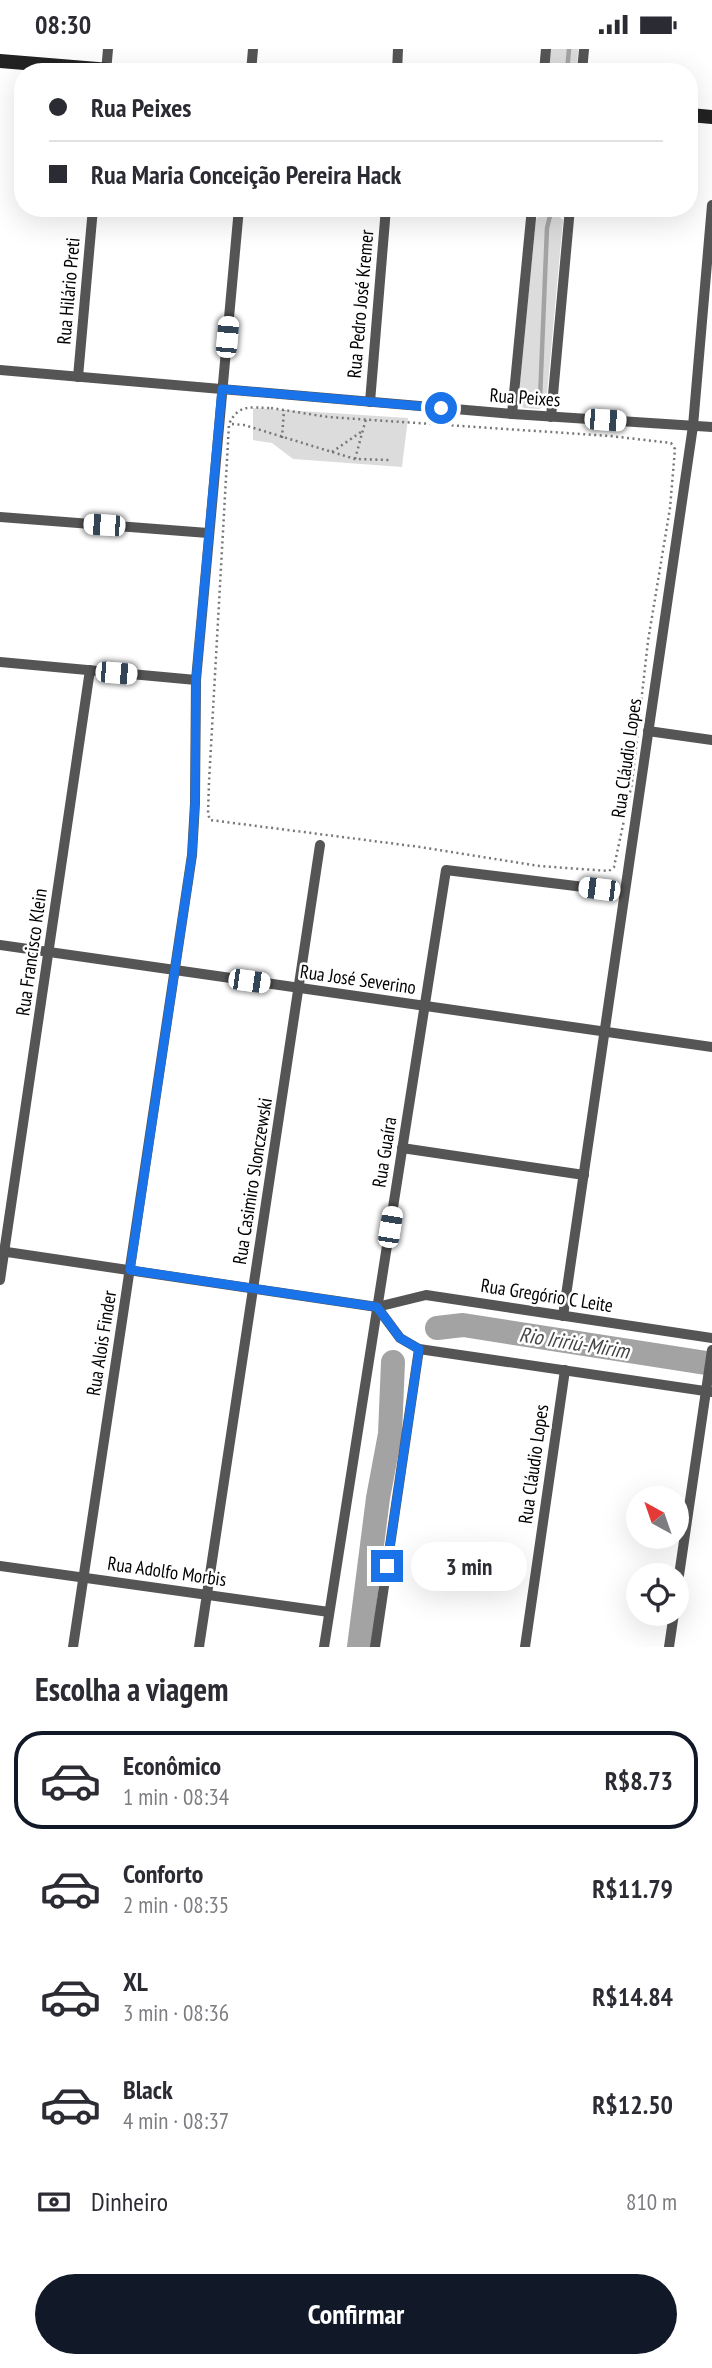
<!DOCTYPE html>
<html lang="pt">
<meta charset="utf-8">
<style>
body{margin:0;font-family:"PT Sans Narrow",sans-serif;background:#f7f7f7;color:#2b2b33;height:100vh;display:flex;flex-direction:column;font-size:26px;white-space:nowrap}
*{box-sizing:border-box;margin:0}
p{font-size:23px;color:#7c7c81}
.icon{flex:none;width:38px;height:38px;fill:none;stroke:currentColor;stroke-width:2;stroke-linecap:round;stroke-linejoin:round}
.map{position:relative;height:1598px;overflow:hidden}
.details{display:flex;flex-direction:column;background:#fff;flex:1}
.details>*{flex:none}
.banner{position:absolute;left:14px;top:14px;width:684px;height:154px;border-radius:28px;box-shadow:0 7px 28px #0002;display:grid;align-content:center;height:154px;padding:0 35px;background:#fff}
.needle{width:46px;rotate:320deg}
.tools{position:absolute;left:626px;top:1437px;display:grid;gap:14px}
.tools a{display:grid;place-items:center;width:63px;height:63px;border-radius:50%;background:#fff;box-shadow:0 7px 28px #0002;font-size:35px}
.end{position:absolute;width:32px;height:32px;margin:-16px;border:9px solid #1a73e8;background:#fff;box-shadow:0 0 0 4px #fff}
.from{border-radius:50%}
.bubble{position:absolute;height:49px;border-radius:24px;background:#fff;box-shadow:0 7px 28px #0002;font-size:23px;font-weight:800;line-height:49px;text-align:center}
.car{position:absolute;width:21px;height:42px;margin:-21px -10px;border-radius:9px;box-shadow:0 0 5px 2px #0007;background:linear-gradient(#fff 24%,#345 0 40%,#fff 0 76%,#345 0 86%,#fff 0)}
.banner b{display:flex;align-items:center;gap:24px;height:66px;font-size:26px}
.banner b+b{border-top:2px solid #e1e1e2}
.banner i{width:18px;height:18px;background:#2b2b33}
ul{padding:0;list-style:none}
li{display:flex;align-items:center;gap:21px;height:98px;margin:0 14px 10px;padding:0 21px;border:4px solid transparent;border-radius:28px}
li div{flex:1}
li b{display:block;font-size:26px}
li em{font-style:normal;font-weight:800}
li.current{border-color:#111827}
li>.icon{width:63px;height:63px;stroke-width:1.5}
h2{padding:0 35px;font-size:32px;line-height:84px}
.pay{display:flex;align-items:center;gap:18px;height:77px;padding:0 35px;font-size:26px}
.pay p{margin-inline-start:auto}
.cta{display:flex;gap:14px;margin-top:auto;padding:14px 35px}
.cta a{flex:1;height:80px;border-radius:42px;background:#111827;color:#fff;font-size:28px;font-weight:800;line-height:80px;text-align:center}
.status{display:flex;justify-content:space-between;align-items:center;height:49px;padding:0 35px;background:#fff;direction:ltr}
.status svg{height:19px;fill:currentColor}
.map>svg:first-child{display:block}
</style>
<div class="status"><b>08:30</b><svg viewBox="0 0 49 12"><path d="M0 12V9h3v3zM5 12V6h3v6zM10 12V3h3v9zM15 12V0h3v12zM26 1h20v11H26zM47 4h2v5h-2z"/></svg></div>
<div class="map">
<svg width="712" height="1598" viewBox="0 0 712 1598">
<rect width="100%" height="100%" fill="#fff"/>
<!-- green -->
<g fill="#dcdcdc">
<path d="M551 0H578L577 23H549Z"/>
<path d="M542 165 558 166 563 171 546 356 539 360 524 359 518 354 536 170Z"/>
<path d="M253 359 408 369 402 418 293 410 272 394 253 391Z"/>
</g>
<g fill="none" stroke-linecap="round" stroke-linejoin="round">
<!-- stream -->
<g stroke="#a3a3a3" stroke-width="4.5">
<path d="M567 23 569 0"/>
<path d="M540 350 547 179 552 159"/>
</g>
<!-- river -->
<g stroke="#a3a3a3" stroke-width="24">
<path d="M437 1279 463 1276 712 1315"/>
<path d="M359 1598 378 1449 390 1385 393 1313"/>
</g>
<!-- path -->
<g stroke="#777" stroke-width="2.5" stroke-dasharray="2 3.5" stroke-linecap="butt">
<path d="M271 359 328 368 610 387 671 394 675 400 670 459 648 592 632 734 614 818 609 822 539 817 420 798 210 771 208 765 209 733 229 375C239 354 251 359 271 359Z"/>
<path d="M232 375 244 376 355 410 389 411"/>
<path d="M282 389 284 361"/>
<path d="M332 403 361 383"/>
<path d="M355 410 366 370"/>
</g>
<!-- street -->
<g stroke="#555" stroke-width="10">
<path d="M106 23 108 0"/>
<path d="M251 23 253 0"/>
<path d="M397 23 398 0"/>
<path d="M544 23 546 0"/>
<path d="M582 23 584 0"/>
<path d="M0 321 512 365 712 378"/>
<path d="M78 328 93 159"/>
<path d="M370 353 386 159"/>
<path d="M512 365 532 159"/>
<path d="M551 368 570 159"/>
<path d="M0 468 208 484"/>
<path d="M0 613 196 631"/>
<path d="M648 682 712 691"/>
<path d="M0 896 712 998"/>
<path d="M402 1099 584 1126"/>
<path d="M0 1202 377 1258 426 1246 712 1289"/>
<path d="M0 1231 90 621"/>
<path d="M377 1258 400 1289 419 1300 712 1343"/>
<path d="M563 1267 693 377 712 156"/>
<path d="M0 1517 329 1563"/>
<path d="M677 1540 712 1301"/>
<path d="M73 1598 192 806 195 754 196 631 239 159"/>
<path d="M199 1598 320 796"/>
<path d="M324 1598 446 821 624 843"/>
<path d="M375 1598 419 1300"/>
<path d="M525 1598 565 1321"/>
<path d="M669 1598 674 1564"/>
</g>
<!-- secondary -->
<g stroke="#222" stroke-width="14">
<path d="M0 12 134 23"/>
<path d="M690 66 712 68"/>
</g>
</g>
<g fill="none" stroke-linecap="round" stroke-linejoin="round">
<!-- route -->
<path stroke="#1a73e8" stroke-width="9" d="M387 1517 419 1300 400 1289 377 1258 130 1221 192 806 195 754 196 631 222 340 441 359"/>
</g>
<g text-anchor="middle" stroke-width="5" stroke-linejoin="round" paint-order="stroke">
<!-- street labels -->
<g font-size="19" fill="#000" stroke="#fff">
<text transform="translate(68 242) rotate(-85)" y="7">Rua Hilário Preti</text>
<text transform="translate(360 255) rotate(-85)" y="7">Rua Pedro José Kremer</text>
<text transform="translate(525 348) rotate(4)" y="7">Rua Peixes</text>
<text transform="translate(626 709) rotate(-82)" y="7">Rua Cláudio Lopes</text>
<text transform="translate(31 903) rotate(-82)" y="7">Rua Francisco Klein</text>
<text transform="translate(358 930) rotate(8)" y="7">Rua José Severino</text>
<text transform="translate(384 1103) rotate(-81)" y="7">Rua Guaíra</text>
<text transform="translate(252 1132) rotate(-81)" y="7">Rua Casimiro Slonczewski</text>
<text transform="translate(547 1246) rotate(9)" y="7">Rua Gregório C Leite</text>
<text transform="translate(101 1294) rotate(-81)" y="7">Rua Alois Finder</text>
<text transform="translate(533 1415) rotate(-82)" y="7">Rua Cláudio Lopes</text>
<text transform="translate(167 1522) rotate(8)" y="7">Rua Adolfo Morbis</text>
</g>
<!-- water labels -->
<g font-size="21" font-style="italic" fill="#444" stroke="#fff">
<text transform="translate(574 1294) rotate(9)" y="7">Rio Iririú-Mirim</text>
</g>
</g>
</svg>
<div class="tools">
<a><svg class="needle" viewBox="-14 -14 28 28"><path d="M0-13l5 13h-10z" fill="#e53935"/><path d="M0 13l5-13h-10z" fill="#7c7c81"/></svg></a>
<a><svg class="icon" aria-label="locate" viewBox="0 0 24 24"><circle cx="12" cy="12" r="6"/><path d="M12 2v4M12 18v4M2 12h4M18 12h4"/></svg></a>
</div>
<i class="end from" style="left:441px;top:359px"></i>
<i class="end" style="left:387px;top:1517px"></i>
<div class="bubble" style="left:411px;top:1493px;width:116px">3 min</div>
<i class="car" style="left:227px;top:288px;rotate:5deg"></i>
<i class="car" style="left:605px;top:371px;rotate:94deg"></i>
<i class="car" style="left:104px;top:476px;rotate:274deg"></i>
<i class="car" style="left:116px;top:624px;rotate:95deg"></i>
<i class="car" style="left:599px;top:840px;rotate:277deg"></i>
<i class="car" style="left:249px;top:932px;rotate:98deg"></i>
<i class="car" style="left:390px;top:1178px;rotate:9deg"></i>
<div class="banner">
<b><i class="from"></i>Rua Peixes</b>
<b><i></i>Rua Maria Conceição Pereira Hack</b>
</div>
</div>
<section class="details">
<h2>Escolha a viagem</h2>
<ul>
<li class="current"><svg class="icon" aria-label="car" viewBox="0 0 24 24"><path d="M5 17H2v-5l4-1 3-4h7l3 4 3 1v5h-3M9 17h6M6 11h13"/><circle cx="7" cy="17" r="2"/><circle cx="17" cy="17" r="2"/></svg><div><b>Econômico</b><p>1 min · 08:34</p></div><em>R$8.73</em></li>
<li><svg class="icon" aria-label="car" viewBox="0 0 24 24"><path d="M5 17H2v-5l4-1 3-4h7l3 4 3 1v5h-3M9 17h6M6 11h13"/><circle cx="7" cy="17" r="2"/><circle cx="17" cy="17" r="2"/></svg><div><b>Conforto</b><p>2 min · 08:35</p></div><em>R$11.79</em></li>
<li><svg class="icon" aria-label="car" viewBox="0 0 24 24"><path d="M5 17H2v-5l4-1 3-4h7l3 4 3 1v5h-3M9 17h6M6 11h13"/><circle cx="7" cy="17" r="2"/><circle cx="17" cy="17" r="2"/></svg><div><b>XL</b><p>3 min · 08:36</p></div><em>R$14.84</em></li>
<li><svg class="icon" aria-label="car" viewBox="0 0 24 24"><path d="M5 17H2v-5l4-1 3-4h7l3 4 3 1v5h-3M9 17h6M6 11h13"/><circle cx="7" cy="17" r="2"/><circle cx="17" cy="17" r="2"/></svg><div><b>Black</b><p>4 min · 08:37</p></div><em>R$12.50</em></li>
</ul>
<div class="pay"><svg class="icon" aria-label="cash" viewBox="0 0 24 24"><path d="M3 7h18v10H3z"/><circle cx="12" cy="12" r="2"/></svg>Dinheiro<p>810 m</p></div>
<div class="cta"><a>Confirmar</a></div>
</section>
